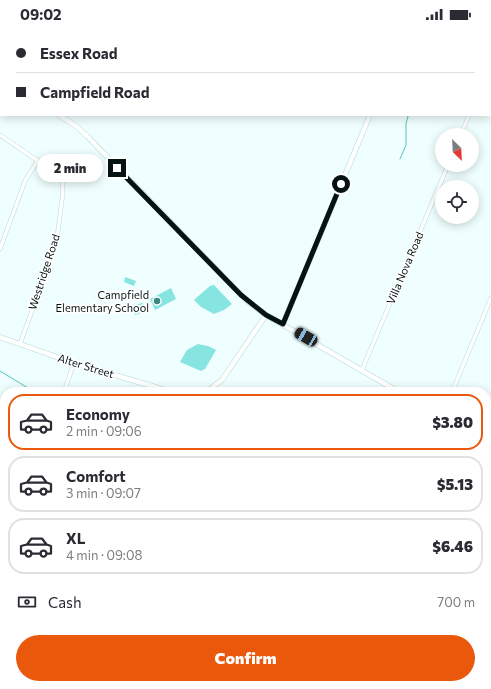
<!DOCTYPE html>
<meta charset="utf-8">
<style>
body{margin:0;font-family:Commissioner,sans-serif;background:#f7f7f7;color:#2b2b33;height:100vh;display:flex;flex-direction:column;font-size:15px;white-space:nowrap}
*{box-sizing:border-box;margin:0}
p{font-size:13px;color:#7c7c81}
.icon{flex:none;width:22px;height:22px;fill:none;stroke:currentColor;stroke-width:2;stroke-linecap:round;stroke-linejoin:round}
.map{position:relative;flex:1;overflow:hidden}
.drawer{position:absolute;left:0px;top:359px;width:491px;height:302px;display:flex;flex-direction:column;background:#fff;border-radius:16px 16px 0 0;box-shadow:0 2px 10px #0003}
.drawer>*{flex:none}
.guide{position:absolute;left:0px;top:0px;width:491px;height:88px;box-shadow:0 2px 10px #0003;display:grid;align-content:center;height:88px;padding:0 16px;background:#fff}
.needle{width:26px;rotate:156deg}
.buttons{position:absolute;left:435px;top:100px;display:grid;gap:8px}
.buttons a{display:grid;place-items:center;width:44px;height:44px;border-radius:50%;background:#fff;box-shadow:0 2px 10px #0003;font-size:20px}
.end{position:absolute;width:18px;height:18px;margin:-9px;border:5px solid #051312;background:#fff;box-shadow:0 0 0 2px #fff}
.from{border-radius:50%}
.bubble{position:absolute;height:28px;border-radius:14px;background:#fff;box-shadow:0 2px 10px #0003;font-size:13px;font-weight:800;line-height:28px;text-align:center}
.car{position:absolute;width:12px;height:24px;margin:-12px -6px;border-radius:5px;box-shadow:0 0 3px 1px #0007;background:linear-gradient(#222 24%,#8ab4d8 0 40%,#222 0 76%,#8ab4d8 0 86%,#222 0)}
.guide b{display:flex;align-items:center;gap:14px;height:38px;font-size:15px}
.guide b+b{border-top:1px solid #e1e1e2}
.guide i{width:10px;height:10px;background:#2b2b33}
ul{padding:7px 0 0;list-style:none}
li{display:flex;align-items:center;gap:12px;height:56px;margin:0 8px 6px;padding:0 8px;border:2px solid #e1e1e2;border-radius:16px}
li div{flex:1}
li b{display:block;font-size:15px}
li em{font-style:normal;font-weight:800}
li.on{border-color:#ea580c}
li>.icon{width:36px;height:36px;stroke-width:1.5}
.pay{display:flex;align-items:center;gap:10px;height:44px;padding:0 16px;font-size:15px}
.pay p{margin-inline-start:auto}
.cta{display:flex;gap:8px;margin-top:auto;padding:8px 16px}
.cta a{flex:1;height:46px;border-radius:24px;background:#ea580c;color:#fff;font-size:16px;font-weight:800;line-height:46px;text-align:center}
.status{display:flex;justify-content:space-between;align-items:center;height:28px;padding:0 20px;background:#fff;direction:ltr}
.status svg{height:11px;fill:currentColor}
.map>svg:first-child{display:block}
</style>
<div class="status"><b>09:02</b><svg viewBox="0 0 49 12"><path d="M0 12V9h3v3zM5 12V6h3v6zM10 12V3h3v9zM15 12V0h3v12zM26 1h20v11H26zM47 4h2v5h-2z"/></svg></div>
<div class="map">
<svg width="491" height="661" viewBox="0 0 491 661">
<rect width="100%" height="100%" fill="#effefe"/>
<!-- green -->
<g fill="#86e4e1">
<path d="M125 249 136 253 134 258 124 254Z"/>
<path d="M214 257 232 276 224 282 214 286 201 279 194 272 210 258Z"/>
<path d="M171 260 176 271 155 282 150 271Z"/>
<path d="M143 275 145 284 135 287 133 277Z"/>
<path d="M198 316 208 318 216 322 205 341 201 343 180 334 187 322Z"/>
<path d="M486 543H491V570L489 572 486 571Z"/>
<path d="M5 596V622H0V597Z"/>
<path d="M489 612 491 614V652L488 654 486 651V615Z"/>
<path d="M443 656H466L470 661H437Z"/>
</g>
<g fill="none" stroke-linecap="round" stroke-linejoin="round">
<!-- stream -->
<g stroke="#57c5c2" stroke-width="1">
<path d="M378 1V0"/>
<path d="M400 131 406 117V95L408 89 407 87"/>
<path d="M0 343 28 360 30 364"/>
<path d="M218 656 222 661"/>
</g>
<!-- minor casing -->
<g stroke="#b3dad8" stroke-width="4.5">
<g id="minor">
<path d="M490 37 491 35"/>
<path d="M0 78 1 76"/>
<path d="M0 107 54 144 62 153 63 164 57 210 48 238 20 316"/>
<path d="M461 107 469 87"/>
<path d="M0 221 25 153 38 132"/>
<path d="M362 342 448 137"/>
<path d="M64 364 74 335"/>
<path d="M452 364 491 270"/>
<path d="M0 406 3 421 2 545 0 556"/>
<path d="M486 421 491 415"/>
<path d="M289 656 293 661"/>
<path d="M306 656 310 661"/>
<path d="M362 656 367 661"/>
</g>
</g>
<!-- tertiary casing -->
<g stroke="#b3dad8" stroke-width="5.5">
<g id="tertiary">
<path d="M406 1V0"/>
<path d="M0 47 1 48"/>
<path d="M59 87 76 98 87 108 247 273 266 287 399 364"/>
<path d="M283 296 370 87"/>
<path d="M0 309 74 335 172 364"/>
<path d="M206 364 222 352 266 287"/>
<path d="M486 415 491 418"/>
<path d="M486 485 491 479"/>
<path d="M299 661 305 656"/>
</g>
</g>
<!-- minor -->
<use href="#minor" stroke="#fff" stroke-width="3.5"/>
<!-- tertiary -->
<use href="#tertiary" stroke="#fff" stroke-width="4.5"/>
<!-- rail -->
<g stroke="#4f5d5d" stroke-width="1">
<path d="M0 627H5"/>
<path d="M0 639H5"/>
<path d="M80 656 90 661"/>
<path d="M109 656 116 661"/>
</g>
</g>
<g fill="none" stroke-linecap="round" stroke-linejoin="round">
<!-- route -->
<path stroke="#051312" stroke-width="5" d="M117 140 241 267 266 287 283 296 341 156"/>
</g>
<!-- markers -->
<circle fill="#3f8785" stroke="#fff" stroke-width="1.5" cx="157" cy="273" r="4"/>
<g text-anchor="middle" stroke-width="3.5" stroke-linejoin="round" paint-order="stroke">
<!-- street labels -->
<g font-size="11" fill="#051312" stroke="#fff">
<text transform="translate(405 240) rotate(-67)" y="4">Villa Nova Road</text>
<text transform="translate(44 244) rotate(-72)" y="4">Westridge Road</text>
<text transform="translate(86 338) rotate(17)" y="4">Alter Street</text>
</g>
<!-- poi labels -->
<g font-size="11" fill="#051312" stroke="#fff" text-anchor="end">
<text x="149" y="271">Campfield<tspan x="149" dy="13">Elementary School</tspan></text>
</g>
</g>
</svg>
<div class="buttons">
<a><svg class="needle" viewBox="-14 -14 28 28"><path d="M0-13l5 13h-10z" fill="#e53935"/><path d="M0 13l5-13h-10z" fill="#7c7c81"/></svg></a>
<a><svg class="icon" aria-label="locate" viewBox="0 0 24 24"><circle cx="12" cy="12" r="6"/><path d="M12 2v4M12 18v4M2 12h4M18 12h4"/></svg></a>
</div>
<i class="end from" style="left:341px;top:156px"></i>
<i class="end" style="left:117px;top:140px"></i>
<div class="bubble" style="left:37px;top:126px;width:66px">2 min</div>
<i class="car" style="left:306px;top:309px;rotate:300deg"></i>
<div class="guide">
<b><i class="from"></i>Essex Road</b>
<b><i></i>Campfield Road</b>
</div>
<section class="drawer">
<ul>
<li class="on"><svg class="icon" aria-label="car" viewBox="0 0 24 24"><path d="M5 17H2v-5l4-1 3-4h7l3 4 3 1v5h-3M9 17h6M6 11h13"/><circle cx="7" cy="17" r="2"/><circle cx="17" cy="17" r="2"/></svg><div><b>Economy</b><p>2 min · 09:06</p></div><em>$3.80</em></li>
<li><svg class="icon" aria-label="car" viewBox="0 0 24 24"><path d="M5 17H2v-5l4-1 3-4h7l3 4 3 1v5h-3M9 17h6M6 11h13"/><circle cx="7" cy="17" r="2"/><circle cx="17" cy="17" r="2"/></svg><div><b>Comfort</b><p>3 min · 09:07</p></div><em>$5.13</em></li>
<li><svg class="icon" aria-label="car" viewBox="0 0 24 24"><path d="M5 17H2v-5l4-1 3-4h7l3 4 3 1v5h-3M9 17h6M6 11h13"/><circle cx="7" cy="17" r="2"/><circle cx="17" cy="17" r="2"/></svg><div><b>XL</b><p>4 min · 09:08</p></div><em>$6.46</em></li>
</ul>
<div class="pay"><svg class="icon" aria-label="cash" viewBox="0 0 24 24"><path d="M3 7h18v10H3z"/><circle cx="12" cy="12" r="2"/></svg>Cash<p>700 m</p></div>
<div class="cta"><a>Confirm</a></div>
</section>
</div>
